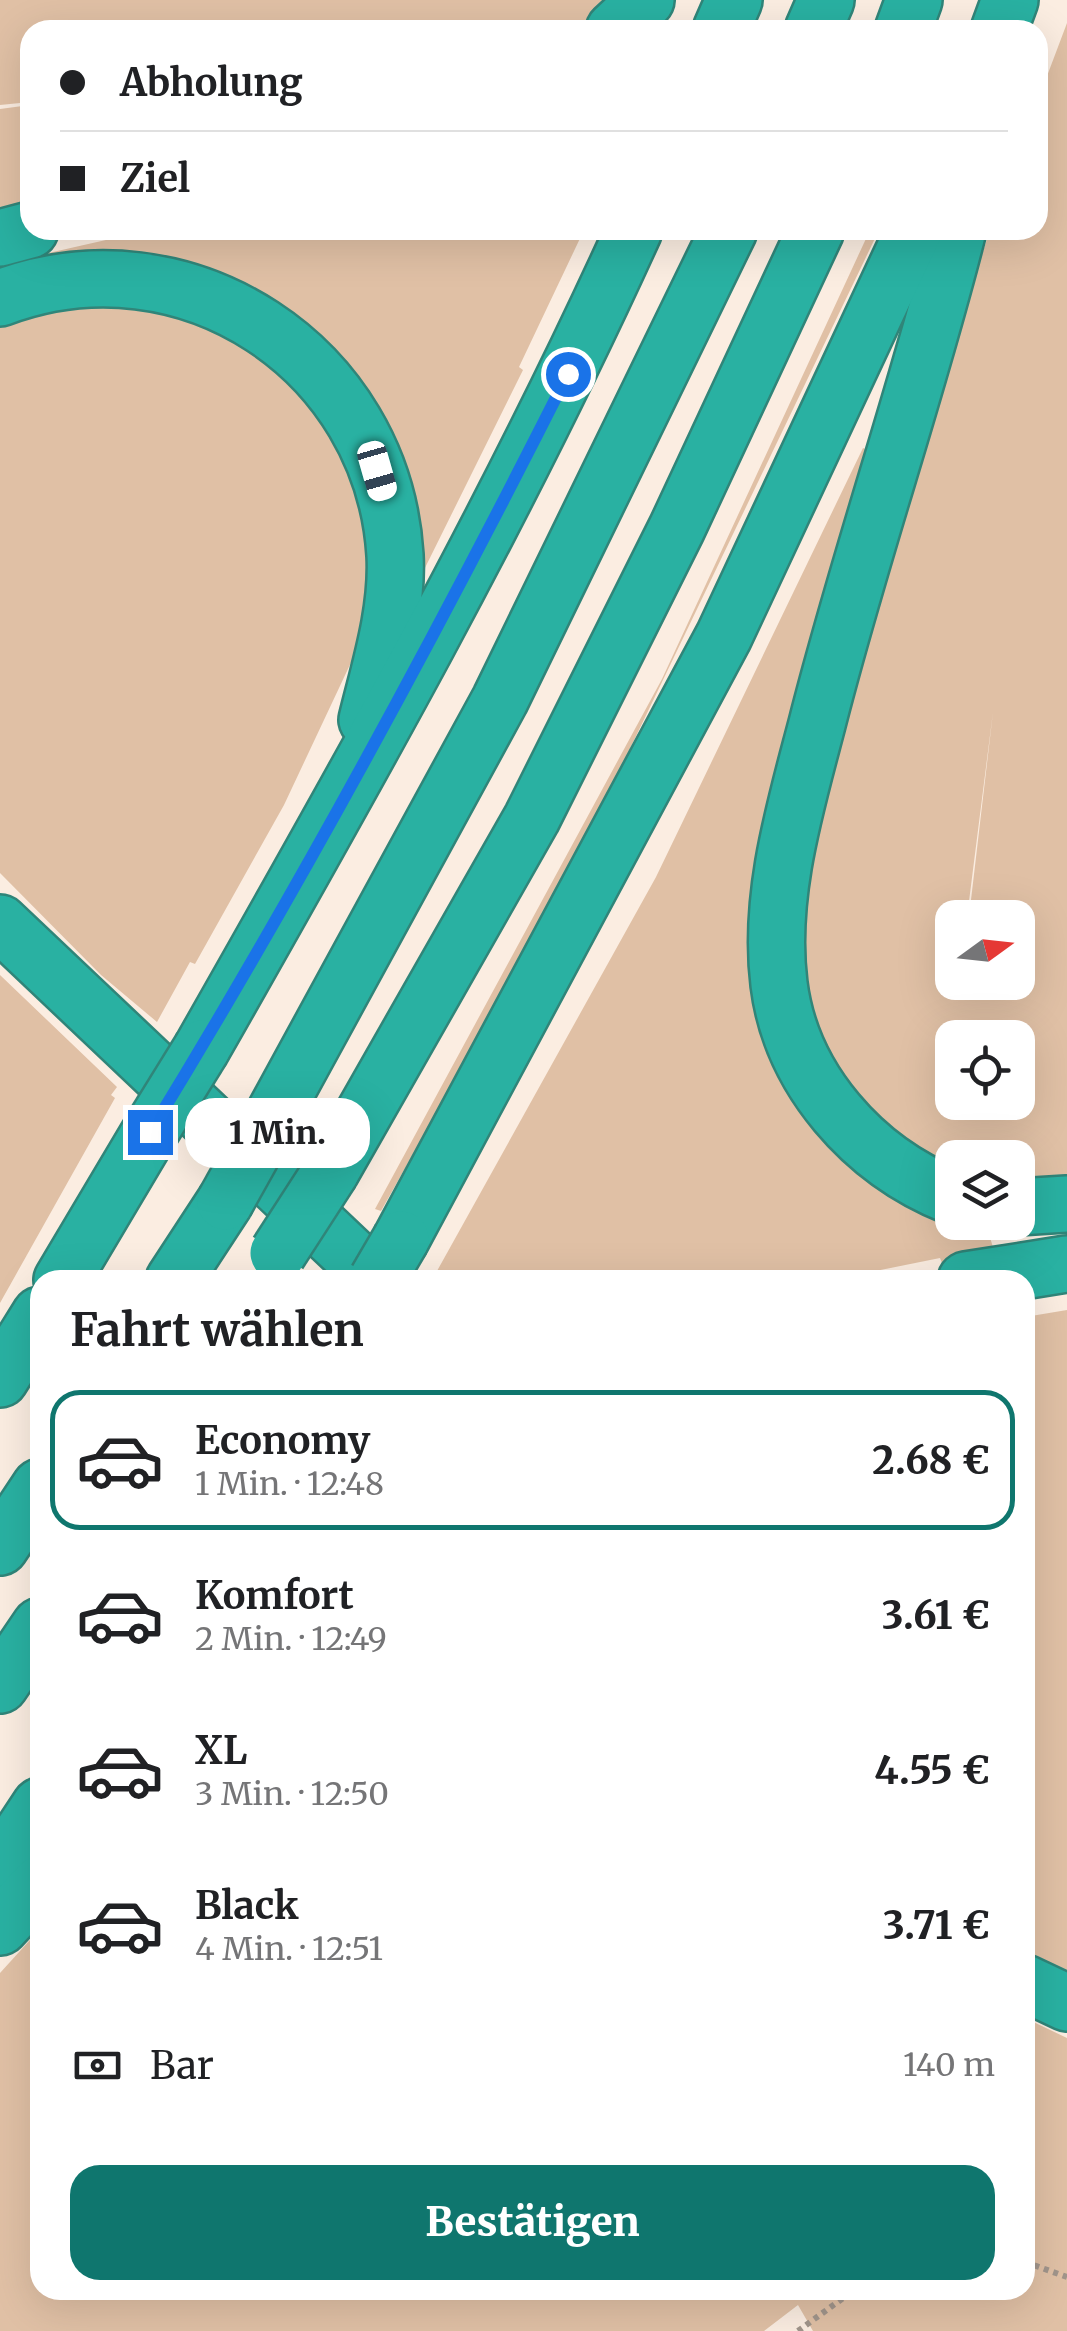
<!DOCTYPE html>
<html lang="de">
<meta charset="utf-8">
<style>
body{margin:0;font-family:Merriweather,serif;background:#f6f6f6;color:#202124;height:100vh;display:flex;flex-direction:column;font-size:38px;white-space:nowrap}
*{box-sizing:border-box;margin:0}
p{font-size:32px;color:#757577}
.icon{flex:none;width:55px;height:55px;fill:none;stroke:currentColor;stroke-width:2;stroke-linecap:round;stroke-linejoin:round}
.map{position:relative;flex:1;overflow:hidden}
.details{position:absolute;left:30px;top:1270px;width:1005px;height:1030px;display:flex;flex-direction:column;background:#fff;border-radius:30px;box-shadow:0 10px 40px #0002}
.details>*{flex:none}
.guide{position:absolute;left:20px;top:20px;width:1028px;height:220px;border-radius:30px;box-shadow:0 10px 40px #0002;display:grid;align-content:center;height:220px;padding:0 40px;background:#fff}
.needle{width:65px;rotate:75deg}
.fabs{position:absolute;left:935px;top:900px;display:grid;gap:20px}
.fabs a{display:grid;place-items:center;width:100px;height:100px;border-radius:20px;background:#fff;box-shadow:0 10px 40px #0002;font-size:50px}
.end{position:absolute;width:45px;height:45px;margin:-22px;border:12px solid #1a73e8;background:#fff;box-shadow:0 0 0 5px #fff}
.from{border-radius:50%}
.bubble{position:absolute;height:70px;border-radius:30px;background:#fff;box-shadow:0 10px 40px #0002;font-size:32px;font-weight:800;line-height:70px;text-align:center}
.car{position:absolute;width:30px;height:60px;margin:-30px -15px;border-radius:12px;box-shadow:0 0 8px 2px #0007;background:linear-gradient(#fff 24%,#345 0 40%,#fff 0 76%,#345 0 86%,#fff 0)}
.guide b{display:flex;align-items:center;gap:35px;height:95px;font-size:38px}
.guide b+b{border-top:2px solid #e0e0e0}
.guide i{width:25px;height:25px;background:#202124}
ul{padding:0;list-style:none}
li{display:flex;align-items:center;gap:30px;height:140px;margin:0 20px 15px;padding:0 20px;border:5px solid transparent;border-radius:30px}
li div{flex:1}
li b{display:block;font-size:38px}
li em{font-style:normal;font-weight:800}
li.current{border-color:#0f766e}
li>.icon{width:90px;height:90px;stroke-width:1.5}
h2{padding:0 40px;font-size:45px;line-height:120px}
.pay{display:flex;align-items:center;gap:25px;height:110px;padding:0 40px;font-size:38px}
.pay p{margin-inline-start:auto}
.cta{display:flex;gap:20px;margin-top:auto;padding:20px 40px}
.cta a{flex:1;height:115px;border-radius:30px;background:#0f766e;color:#fff;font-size:40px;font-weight:800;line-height:115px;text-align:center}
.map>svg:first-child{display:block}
</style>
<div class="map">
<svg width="1067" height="2331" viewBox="0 0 1067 2331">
<rect width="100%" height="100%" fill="#fbede1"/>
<!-- green -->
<g fill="#e0c0a5" fill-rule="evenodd">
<path d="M0 0H612L576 30H30V102L0 105Z"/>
<path d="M1067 23V1186L1018 1190V1158H952V1175L898 1145 821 1050 799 966 809 836 941 380 990 230H1038V100ZM993 712 969 917 1018 918V982H952V918L967 917ZM952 1038H1018V1102H952Z"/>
<path d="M30 105V209L0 218V109Z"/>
<path d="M150 230H584L519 367 523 370 418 582 318 340 0 273V264Z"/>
<path d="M870 230H879L565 884 381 1211 375 1209 662 679Z"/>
<path d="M87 297 204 321 282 370 344 452 369 534V603L355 654 284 805 195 964 190 962 157 1022 101 975 0 873V318Z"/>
<path d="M863 448 872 452 762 983 952 1222 986 1224 995 1254 942 1263 940 1258 831 1280H432L656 877Z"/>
<path d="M0 975 117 1087 111 1095 115 1098 0 1303Z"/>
<path d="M1067 1310V1977L1025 1953V1317Z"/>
<path d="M40 1929V2290H1025V2018L1067 2038V2331H813L798 2305 764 2331H0V1973Z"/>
</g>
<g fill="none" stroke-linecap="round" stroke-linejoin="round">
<!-- highway casing -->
<g stroke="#308579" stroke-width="60">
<g id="highway">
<path d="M614 30 646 0"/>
<path d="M721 30 734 0"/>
<path d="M813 30 826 0"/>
<path d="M903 30 914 0"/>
<path d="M999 30 1010 0"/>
<path d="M0 238 30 230"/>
<path d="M0 298C185 228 383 358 395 555 398 611 380 667 367 720"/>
<path d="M0 923 377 1280"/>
<path d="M202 1048C355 779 506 512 634 230"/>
<path d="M273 1116 500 700 729 230"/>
<path d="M331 1171 532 818 677 528 816 230"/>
<path d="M952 1196C864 1161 791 1080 779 984 768 896 795 808 817 724 859 558 916 396 958 230"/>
<path d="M1018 1207 1067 1204"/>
<path d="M401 1239 724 636 914 230"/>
<path d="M62 1280 150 1132"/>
<path d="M174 1280 225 1202"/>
<path d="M966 1280 1067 1264"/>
<path d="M0 1379 40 1315"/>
<path d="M0 1547 40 1487"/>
<path d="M0 1685 40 1626"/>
<path d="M0 1866 40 1806"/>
<path d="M0 1927 40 1884"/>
<path d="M1025 1983 1067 2003"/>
</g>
</g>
<!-- path -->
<g stroke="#a1958b" stroke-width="6" stroke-dasharray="5 5" stroke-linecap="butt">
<path d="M1025 2262 1067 2277"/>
<path d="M798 2331 854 2290"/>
</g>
<!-- highway -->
<use href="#highway" stroke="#29b1a2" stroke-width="55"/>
<!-- highway-bridge casing -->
<g stroke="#308579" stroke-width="60" stroke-linecap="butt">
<g id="highway-bridge">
<path d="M150 1132 202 1048"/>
<path d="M225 1202 273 1116"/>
<path d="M278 1253 331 1171"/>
<path d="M377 1280 401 1239"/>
</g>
</g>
<!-- highway-bridge -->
<use href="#highway-bridge" stroke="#29b1a2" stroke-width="55"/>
</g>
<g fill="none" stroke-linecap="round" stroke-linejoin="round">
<!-- route -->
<path stroke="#1a73e8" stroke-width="12" d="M150 1132C301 886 438 632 568 374"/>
</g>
</svg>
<div class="fabs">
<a><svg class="needle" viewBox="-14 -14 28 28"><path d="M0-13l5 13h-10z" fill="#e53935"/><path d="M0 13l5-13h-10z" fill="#757577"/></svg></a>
<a><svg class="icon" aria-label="locate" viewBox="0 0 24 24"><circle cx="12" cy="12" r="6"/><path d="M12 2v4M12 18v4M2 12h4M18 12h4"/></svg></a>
<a><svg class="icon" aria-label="layers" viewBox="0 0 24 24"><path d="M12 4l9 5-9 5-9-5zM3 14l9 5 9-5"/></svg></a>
</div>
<i class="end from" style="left:568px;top:374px"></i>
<i class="end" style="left:150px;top:1132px"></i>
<div class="bubble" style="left:185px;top:1098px;width:185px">1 Min.</div>
<i class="car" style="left:377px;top:471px;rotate:164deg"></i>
<div class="guide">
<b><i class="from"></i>Abholung</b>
<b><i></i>Ziel</b>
</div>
<section class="details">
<h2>Fahrt wählen</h2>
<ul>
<li class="current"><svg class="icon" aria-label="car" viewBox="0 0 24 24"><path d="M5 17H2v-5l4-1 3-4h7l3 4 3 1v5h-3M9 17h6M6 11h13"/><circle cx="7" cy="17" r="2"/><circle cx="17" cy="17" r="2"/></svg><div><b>Economy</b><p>1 Min. · 12:48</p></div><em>2.68 €</em></li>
<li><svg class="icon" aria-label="car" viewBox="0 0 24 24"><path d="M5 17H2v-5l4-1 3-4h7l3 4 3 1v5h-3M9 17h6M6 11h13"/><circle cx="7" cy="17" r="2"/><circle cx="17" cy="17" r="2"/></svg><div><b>Komfort</b><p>2 Min. · 12:49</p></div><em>3.61 €</em></li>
<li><svg class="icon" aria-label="car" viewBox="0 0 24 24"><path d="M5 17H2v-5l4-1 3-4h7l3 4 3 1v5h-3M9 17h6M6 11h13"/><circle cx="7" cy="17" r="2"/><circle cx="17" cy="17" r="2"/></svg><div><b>XL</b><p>3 Min. · 12:50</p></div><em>4.55 €</em></li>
<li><svg class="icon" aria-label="car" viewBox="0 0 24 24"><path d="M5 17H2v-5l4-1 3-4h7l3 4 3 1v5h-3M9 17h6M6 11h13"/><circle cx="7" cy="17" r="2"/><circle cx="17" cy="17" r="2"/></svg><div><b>Black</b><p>4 Min. · 12:51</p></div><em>3.71 €</em></li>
</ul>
<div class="pay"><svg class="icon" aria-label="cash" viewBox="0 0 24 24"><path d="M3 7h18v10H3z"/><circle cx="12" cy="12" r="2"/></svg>Bar<p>140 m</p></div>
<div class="cta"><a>Bestätigen</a></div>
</section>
</div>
